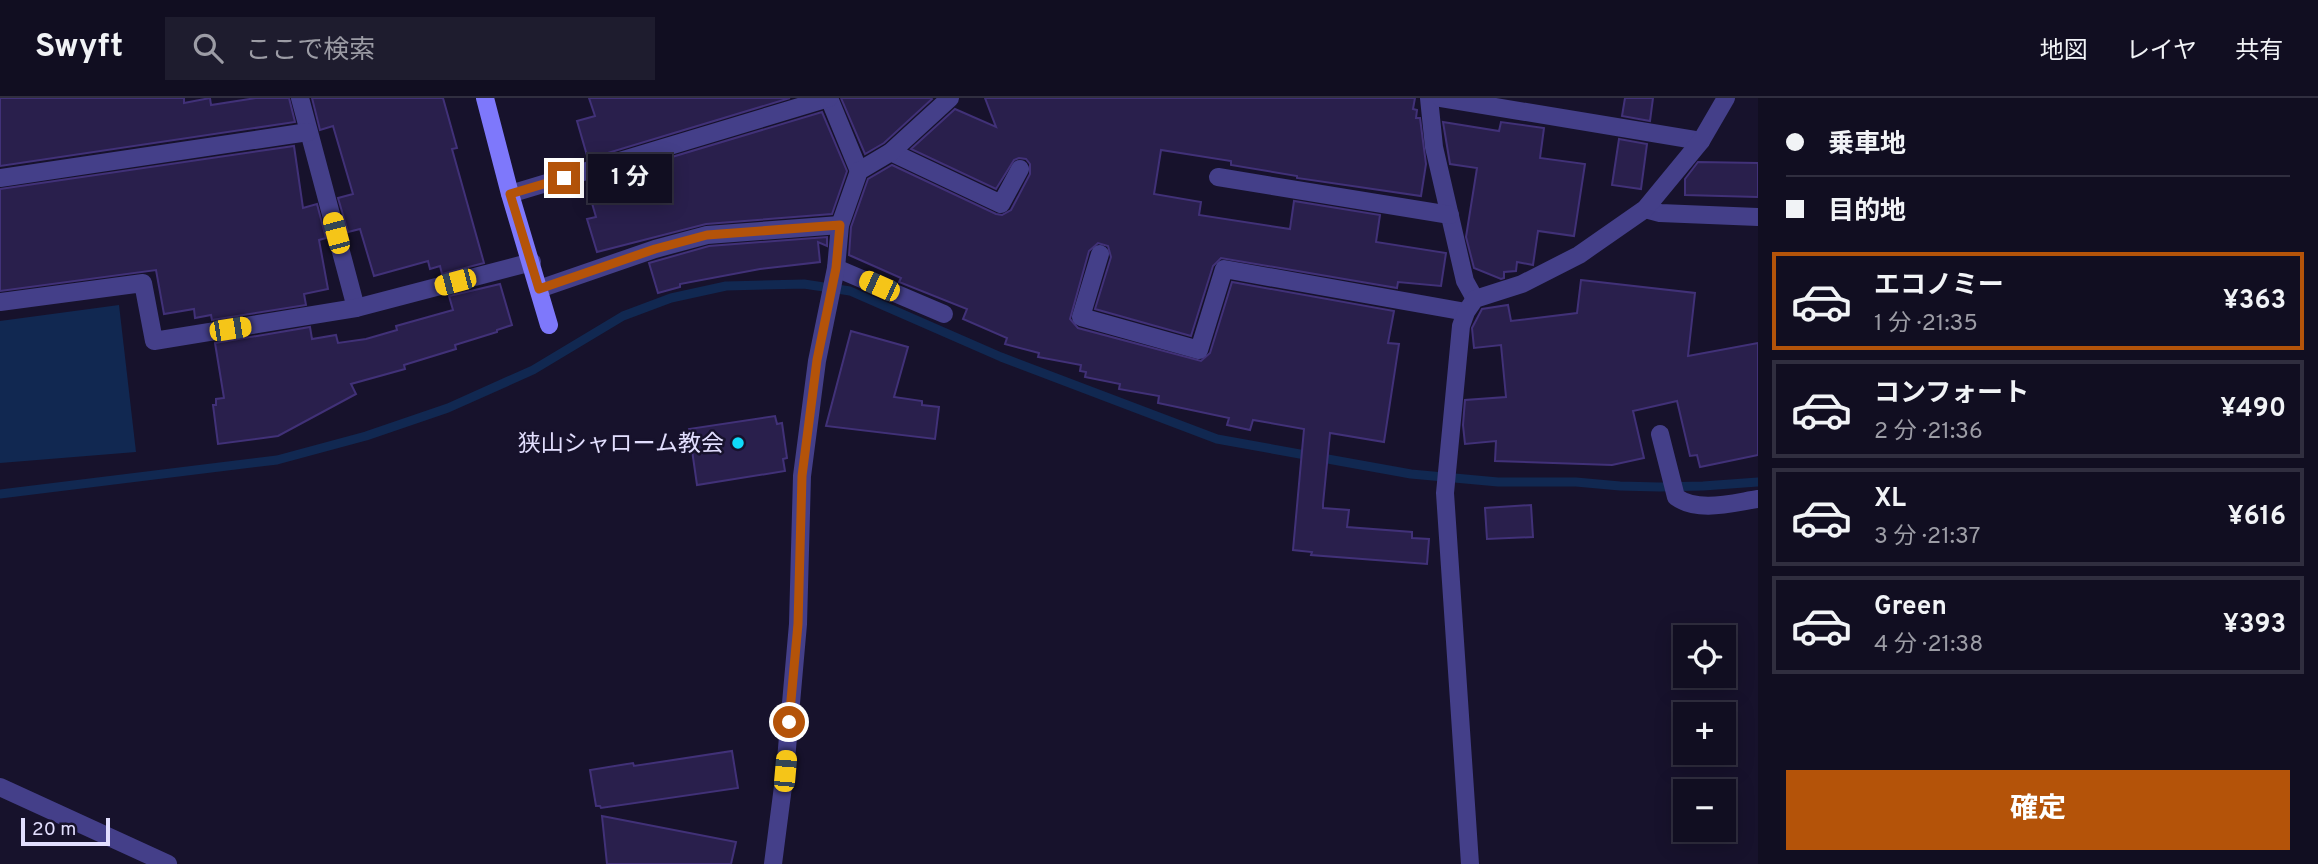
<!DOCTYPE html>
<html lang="ja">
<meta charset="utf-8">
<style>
body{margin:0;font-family:Overpass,"Noto Sans JP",sans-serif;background:#1e1c2e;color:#f1f3f6;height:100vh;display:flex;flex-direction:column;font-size:26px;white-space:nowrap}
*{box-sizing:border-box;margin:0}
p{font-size:23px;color:#9c9ca5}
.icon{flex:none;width:38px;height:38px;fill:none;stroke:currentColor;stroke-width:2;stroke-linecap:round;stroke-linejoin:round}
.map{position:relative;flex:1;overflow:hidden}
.drawer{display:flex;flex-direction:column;background:#110e21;width:560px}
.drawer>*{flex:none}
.banner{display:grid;align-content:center;height:154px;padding:0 28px;background:#110e21}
.fabs{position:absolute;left:1673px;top:527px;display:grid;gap:14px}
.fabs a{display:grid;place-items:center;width:63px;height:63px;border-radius:0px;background:#110e21;box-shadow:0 4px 18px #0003,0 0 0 2px #302e3f;font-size:35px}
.scale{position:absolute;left:21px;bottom:18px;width:89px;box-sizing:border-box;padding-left:7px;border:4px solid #e2defe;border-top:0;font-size:19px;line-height:24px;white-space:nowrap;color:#e2defe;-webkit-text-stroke:5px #17122c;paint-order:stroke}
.end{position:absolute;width:32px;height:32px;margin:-16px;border:9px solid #b45309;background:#fff;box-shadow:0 0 0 4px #fff}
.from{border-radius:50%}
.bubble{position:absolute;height:49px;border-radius:0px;background:#110e21;box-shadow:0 4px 18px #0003,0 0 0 2px #302e3f;font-size:23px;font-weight:700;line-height:49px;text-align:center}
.car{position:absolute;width:21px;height:42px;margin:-21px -10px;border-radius:9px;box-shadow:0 0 5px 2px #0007;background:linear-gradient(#f5c518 24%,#345 0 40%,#f5c518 0 76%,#345 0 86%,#f5c518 0)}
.banner b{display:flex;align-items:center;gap:24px;height:66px;font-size:26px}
.banner b+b{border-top:2px solid #302e3f}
.banner i{width:18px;height:18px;background:#f1f3f6}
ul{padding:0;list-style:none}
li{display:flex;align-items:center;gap:21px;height:98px;margin:0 14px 10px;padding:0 14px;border:4px solid #302e3f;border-radius:0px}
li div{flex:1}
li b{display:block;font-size:26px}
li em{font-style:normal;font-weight:700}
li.current{border-color:#b45309}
li>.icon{width:63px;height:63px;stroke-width:1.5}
.button{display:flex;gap:14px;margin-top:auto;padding:14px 28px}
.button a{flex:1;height:80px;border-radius:0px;background:#b45309;color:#fff;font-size:28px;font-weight:700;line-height:80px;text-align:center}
header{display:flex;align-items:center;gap:42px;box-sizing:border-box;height:98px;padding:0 35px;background:#110e21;border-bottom:2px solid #302e3f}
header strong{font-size:33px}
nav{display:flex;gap:38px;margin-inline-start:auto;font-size:24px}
.search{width:490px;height:63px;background:#1e1c2e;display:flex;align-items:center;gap:18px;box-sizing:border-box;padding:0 24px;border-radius:0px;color:#9c9ca5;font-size:26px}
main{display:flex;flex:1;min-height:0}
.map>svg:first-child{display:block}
</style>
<header>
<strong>Swyft</strong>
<div class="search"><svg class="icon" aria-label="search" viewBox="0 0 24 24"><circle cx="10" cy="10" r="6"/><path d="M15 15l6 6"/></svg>ここで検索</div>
<nav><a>地図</a><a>レイヤ</a><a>共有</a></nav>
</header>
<main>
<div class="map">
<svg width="1758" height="766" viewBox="0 0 1758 766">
<rect width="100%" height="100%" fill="#17122c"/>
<!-- water -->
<path fill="#112851" d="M119 207 136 354 0 365V223Z"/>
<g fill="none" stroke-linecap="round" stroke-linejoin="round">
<!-- stream -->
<path stroke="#112851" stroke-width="9" d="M0 396 277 362 366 338 448 310 533 272 623 218 671 200 726 188 804 186 850 193 1001 259 1217 341 1411 376 1498 384H1576L1620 388 1659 389 1703 388 1758 384"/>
</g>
<!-- building -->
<g fill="#291f4c" stroke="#413178" stroke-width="2">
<path d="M0 0H184V5L210 0 211 7 256 0H289L295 24 0 68Z"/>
<path d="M312 0H443L457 50 452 51 484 165 442 176 440 168 430 171 428 163 374 178 360 131 348 134 338 100 353 96 333 28 320 32Z"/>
<path d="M589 0H790L588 61 577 23 595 18Z"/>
<path d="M841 0H931L932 1 884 45 865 56Z"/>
<path d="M985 0H1415L1413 11 1417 12 1416 20H1420L1426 66 1421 98 1297 80V78L1231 67V63L1161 52 1154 96 1201 104 1199 117 1290 131 1294 103 1380 117 1376 144 1446 155 1441 188 1398 184 1397 190 1221 160 1213 168 1191 238 1095 211 1111 159 1108 148 1098 145 1089 153 1070 221 1078 230 1201 263 1210 255 1232 184 1394 213 1388 245 1399 246 1384 344 1330 335 1323 406V410L1349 412 1347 429 1412 434V440L1429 441 1427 466 1311 457 1312 454 1293 452 1304 331 1253 322 1250 332 1227 327 1229 320 1158 305 1159 298 1119 291 1120 286 1085 279 1086 274 1080 273 1081 267 1038 259 1039 255 1005 246 1007 240 963 221 967 211 899 184 901 180 849 157 851 129 868 81 892 67 996 116 1002 117 1011 112 1030 76V66L1026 61 1019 60 1014 62 996 91 911 51 955 11 996 29Z"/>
<path d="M1625 0H1653L1650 23 1622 18Z"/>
<path d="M822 14 847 73 832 116 706 126 597 154 587 121 596 119 587 88 596 85 595 82Z"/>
<path d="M1443 24 1499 33 1501 24 1544 30 1540 60 1585 66 1574 138 1538 133 1533 167 1517 164 1516 173 1504 174V180L1501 181 1474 170 1466 139 1477 70 1450 66Z"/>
<path d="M1619 41 1647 46 1641 91 1612 87Z"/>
<path d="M294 48 303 110 317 106 326 140 319 142 328 191 304 196 306 207 212 222 211 217 195 220 194 211 164 216 156 172 0 193V91Z"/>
<path d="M1698 64 1758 65V99L1685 97V81Z"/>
<path d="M827 139V148L818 144 820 164 760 171 680 186V189L658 195 649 165 709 148Z"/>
<path d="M1581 182 1695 195 1688 258 1758 245V357L1700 369 1697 357 1690 358 1677 303 1633 313 1644 360 1612 367 1495 363 1496 343 1465 346 1463 327 1465 302 1506 299 1501 247 1474 250 1472 230 1482 211 1508 207 1511 223 1577 215Z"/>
<path d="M500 186 512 227 497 232V234L455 247 456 251 404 267 405 271 351 286 356 296 278 338 218 346 213 307H216V301L224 300 215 245 310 229 312 241 336 237 338 245 366 241 397 232 396 228 453 212 449 198Z"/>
<path d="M851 233 908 249 894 299 922 303V307L939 309 935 341 826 328Z"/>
<path d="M775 318 777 326 782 325 787 360 783 361 785 373 697 387 689 331Z"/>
<path d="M1531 407 1533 439 1487 441 1485 410Z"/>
<path d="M732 653 738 690 601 710 600 708H596L590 672 633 665 634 668Z"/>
<path d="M602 718 736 744 731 766H607Z"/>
</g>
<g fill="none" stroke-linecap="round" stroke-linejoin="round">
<!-- lane -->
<g stroke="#443f89" stroke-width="18">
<path d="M891 54 1001 106 1020 71"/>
<path d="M836 170 944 216"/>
</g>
<!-- street -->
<g stroke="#443f89" stroke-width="18">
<path d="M300 0 356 210"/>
<path d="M829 0 859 73"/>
<path d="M1429 0 1434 49 1465 183 1475 201"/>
<path d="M1441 0 1701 43"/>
<path d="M1218 79 1450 117"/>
<path d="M0 80 308 34"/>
<path d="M510 96 829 0"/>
<path d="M1645 111 1660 115 1758 119"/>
<path d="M1100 156 1081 219 1199 252 1224 171 1466 214"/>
<path d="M539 191 655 151 707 137 840 127"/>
<path d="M0 204 143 185 154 243 356 210 532 164"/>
<path d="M1660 336 1676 399C1698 415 1732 405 1758 401"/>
<path d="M0 689 168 766"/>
<path d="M773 766 785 673 798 526 802 378 817 263 836 170 840 127 859 73 891 54 950 0"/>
<path d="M1470 766 1445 395 1461 228 1466 214 1475 201 1522 186 1579 157 1645 111 1701 43 1726 0"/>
</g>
<!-- secondary -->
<path stroke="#7e78fb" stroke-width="18" d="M485 0 510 96 549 227"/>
</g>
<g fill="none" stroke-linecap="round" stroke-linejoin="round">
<!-- route -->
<path stroke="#b45309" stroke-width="9" d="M564 80 510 96 539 191 655 151 707 137 840 127 836 170 817 262 802 378 798 526 789 624"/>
</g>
<!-- markers -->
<circle fill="#0fdbf9" stroke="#17122c" stroke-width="2.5" cx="738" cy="345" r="7"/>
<g text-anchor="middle" stroke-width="5" stroke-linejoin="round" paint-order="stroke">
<!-- poi labels -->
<g font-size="23" fill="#e2defe" stroke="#17122c" text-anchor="end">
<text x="724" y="353">狭山シャローム教会</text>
</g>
</g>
</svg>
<div class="fabs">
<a><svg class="icon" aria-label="locate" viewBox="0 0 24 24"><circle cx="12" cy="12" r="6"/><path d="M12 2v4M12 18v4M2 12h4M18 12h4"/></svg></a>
<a>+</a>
<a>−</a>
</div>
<div class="scale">20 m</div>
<i class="end from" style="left:789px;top:624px"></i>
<i class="end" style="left:564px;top:80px"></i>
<div class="bubble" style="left:588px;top:56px;width:84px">1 分</div>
<i class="car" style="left:336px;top:135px;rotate:345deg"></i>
<i class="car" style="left:455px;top:184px;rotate:255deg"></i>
<i class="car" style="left:879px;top:188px;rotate:294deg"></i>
<i class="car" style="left:230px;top:231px;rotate:81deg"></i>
<i class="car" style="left:785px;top:673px;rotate:5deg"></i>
</div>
<section class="drawer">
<div class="banner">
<b><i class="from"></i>乗車地</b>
<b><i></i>目的地</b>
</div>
<ul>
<li class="current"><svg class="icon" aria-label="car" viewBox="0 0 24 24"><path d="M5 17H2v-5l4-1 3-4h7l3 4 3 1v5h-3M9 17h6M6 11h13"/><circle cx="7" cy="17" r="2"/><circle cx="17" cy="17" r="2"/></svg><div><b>エコノミー</b><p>1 分 · 21:35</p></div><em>¥363</em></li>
<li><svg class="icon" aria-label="car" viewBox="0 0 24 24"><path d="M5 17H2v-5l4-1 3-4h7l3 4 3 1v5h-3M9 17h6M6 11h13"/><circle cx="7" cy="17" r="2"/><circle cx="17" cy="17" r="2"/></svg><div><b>コンフォート</b><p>2 分 · 21:36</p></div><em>¥490</em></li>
<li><svg class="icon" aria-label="car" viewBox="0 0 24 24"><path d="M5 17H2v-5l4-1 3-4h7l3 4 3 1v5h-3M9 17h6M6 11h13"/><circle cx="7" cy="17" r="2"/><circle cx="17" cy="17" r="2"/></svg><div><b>XL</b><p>3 分 · 21:37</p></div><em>¥616</em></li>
<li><svg class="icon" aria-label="car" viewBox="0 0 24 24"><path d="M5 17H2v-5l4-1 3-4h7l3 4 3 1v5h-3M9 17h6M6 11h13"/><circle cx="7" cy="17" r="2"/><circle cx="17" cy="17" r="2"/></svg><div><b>Green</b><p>4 分 · 21:38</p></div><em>¥393</em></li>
</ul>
<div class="button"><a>確定</a></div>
</section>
</main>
